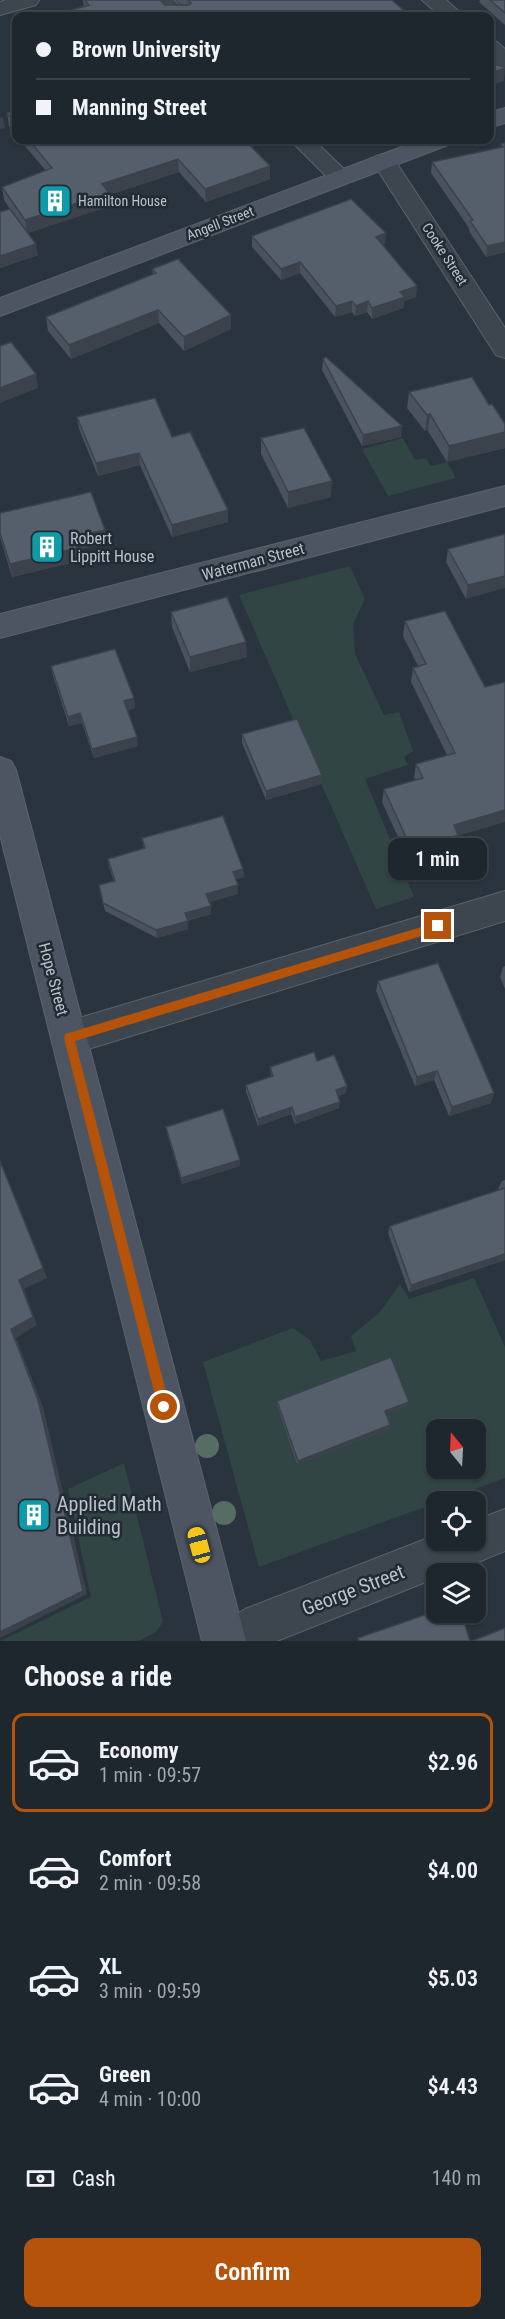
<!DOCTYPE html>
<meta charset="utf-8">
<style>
body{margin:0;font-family:"Roboto Condensed",sans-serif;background:#2c333a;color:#f1f3f6;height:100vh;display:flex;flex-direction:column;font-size:22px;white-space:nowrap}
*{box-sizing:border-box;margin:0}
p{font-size:20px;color:#a1a5aa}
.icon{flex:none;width:33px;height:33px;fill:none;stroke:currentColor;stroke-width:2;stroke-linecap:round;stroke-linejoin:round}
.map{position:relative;height:1641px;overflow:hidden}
.panel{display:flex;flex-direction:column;background:#1f272e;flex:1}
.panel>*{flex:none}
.hud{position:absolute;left:12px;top:12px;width:482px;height:132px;border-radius:12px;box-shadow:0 2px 4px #0004,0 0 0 2px #3c444a;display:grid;align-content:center;height:132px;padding:0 24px;background:#1f272e}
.needle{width:39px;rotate:342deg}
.buttons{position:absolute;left:426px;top:1419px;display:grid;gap:12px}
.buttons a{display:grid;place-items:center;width:60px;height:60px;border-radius:12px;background:#1f272e;box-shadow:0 2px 4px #0004,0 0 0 2px #3c444a;font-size:30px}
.end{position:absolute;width:27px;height:27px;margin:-14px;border:8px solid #b45309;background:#fff;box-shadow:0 0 0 3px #fff}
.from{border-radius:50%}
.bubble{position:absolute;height:42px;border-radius:12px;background:#1f272e;box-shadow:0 2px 4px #0004,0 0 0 2px #3c444a;font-size:20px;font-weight:600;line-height:42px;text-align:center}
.car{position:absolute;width:18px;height:36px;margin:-18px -9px;border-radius:8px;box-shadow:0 0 4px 2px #0007;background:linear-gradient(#f5c518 24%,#345 0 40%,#f5c518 0 76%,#345 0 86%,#f5c518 0)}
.hud b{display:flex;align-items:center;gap:21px;height:57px;font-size:22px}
.hud b+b{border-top:2px solid #3c444a}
.hud i{width:15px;height:15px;background:#f1f3f6}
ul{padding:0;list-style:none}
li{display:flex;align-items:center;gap:18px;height:99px;margin:0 12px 9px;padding:0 12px;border:3px solid transparent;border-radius:12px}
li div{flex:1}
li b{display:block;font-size:22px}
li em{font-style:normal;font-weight:600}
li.current{border-color:#b45309}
li>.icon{width:54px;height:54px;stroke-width:1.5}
h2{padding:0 24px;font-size:27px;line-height:72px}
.pay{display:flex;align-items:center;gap:15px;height:66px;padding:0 24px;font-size:22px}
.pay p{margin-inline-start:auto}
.button{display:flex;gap:12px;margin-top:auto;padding:12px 24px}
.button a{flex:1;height:69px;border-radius:12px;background:#b45309;color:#fff;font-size:24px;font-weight:600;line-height:69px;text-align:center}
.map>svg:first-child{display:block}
</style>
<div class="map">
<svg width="505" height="1641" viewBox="0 0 505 1641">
<rect width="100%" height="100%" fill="#29343e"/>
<!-- green -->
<g fill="#314545" fill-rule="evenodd">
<path d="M403 438 415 460 426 458 431 466 447 462 456 478 388 496 362 449Z"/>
<path d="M350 566 365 599 353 624 355 654 384 715 399 712 413 751 404 757 408 765 365 779 414 897 376 909 239 595Z"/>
<path d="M474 1278 505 1347V1478L259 1567 203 1362 293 1328 310 1340 321 1361 356 1351 351 1336 380 1312 400 1284 409 1299ZM436 1430H476V1468H436Z"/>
<path d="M124 1463 163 1622 156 1632 139 1641H0L91 1597 68 1489Z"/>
</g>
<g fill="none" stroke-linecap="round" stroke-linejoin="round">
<!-- street casing -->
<g stroke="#5b636c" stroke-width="2">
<g id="street">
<path d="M6 0H39L36 5 0 15V2Z"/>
<path d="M151 0H174L189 16H166Z"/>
<path d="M422 0H446L464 16H440Z"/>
<path d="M489 40 497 42 505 49V67L497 65 489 58Z"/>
<path d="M290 140H314L352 177 348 182 340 184 332 182Z"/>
<path d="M384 154 392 156 505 328V358L496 355 372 161 376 156Z"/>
<path d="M505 891V921L69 1055 56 1050 51 1038 56 1026 69 1021Z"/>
<path d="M505 1509V1551L449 1574H436V1578L277 1641H214L220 1625 245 1609 436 1535V1540H476V1520Z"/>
</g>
</g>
<!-- secondary casing -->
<g stroke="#5b636c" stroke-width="2">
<g id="secondary">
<path d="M505 108V123L489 128V113Z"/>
<path d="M420 140H452L448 145 0 316V298Z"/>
<path d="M505 486V506L0 638V614Z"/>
<path d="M0 757 11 761 16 770 246 1641H202L0 835Z"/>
</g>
</g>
<!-- street -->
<use href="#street" fill="#3d454f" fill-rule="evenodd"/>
<!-- secondary -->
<use href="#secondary" fill="#4c5561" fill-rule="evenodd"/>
</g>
<!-- trees -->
<g fill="#566d63">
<circle cx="207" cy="1446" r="12"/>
<circle cx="224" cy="1513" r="12"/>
</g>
<!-- wall -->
<g fill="#49525d">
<path d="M83 0H160L165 5H181L176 0H392L410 16 84 7Z"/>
<path d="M480 0H505V25L479 2Z"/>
<path d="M16 110V135L9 126 7 113Z"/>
<path d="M20 140H275L252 147 270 179 206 202 179 172 109 195 110 206 28 233 38 255 0 268V212L10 209 4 200 2 187 46 171Z"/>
<path d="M505 143V252L486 257 469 231V228L431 173 432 162 501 147V144Z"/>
<path d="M252 236 385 244 383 245 416 297 404 301 403 308 372 319 367 312 355 316 352 312 335 317 300 273 281 280 252 247Z"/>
<path d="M152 269 231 315V329L184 351 159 323 71 359 48 331 46 317 153 275Z"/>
<path d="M323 359 401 437 362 446 322 370Z"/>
<path d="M409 392 489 405 505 424V448L447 462 428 431H425L407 408Z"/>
<path d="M77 417 172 437 228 510V522L172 537 140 465 98 476 79 429Z"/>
<path d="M261 438 331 497 288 508 261 454Z"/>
<path d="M0 513 107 543 77 550 79 561 12 577 0 537Z"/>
<path d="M505 534 466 599 446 562 448 549Z"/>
<path d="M171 612 247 657 190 672 172 627Z"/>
<path d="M405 621 485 687 455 847 409 861 382 802 384 789 415 780 414 777 416 764 447 755 411 682 413 668 418 666 403 636Z"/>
<path d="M51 666 134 698 135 708 128 710 138 746 94 758 82 723 69 726 53 676Z"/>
<path d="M242 734 322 775 321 784 266 800 242 743Z"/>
<path d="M142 838 243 869 244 877 236 879 238 885V894L209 902 211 914 187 921 188 929 157 938 105 911 99 885 114 881 109 867 108 859 144 849Z"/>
<path d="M505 966V989L500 977 503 967Z"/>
<path d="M378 981 491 1103 449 1116 434 1080 415 1086 376 991Z"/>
<path d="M317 1061 346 1093 338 1096 339 1108 295 1124 291 1114 258 1126 246 1092V1085L271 1077 270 1067Z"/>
<path d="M166 1127 240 1160V1166L182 1184 167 1133Z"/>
<path d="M505 1180V1260L409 1292 388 1233 390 1226 499 1190 498 1189 502 1181Z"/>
<path d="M277 1401 409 1402 407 1406 386 1414 389 1429 297 1464 277 1405Z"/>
</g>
<!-- shaded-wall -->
<g fill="#3c424c">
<path d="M505 68 504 81 489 86V74Z"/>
<path d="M3 117 5 128 0 129V118Z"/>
<path d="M243 140H275L243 150Z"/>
<path d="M178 159 179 172 109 195 110 206 27 233 25 220 102 184Z"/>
<path d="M270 166V179L206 202 205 189Z"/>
<path d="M386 233 385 244 375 248 376 237Z"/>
<path d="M505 242V252L486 257 487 246Z"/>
<path d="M36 244 38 255 0 268V256Z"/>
<path d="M300 262V273L281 280V269Z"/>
<path d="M417 286 416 297 404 301 403 308 372 319V308L400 292Z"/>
<path d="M352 301V312L335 317 336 306Z"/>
<path d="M368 301 367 312 355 316 356 306Z"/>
<path d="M158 310 159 323 71 359 69 345Z"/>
<path d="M231 315V329L184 351V337Z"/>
<path d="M36 374 38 388 0 403V388Z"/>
<path d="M430 414 428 431H425L427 415Z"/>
<path d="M402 426 401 437 362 446 363 435Z"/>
<path d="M505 432V448L447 462 449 446Z"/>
<path d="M139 453 140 465 98 476 96 463Z"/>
<path d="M332 481 331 497 288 508V492Z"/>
<path d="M228 510V522L172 537V525Z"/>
<path d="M105 530 107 543 77 550 79 561 12 577 10 564 73 537Z"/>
<path d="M505 576V588L466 599 468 585Z"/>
<path d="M246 642 247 657 190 672V657Z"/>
<path d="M134 698 135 708 126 710 124 701Z"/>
<path d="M80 713 82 723 69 726 68 717Z"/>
<path d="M137 737 138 746 94 758 92 749Z"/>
<path d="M322 775 321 784 266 800V791Z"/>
<path d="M505 810V822L458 836 455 847 409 861 411 848 454 825Z"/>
<path d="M243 869 244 877 233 880V872Z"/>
<path d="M238 885V894L207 903 206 894Z"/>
<path d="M211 906V914L185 921V913Z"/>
<path d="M188 921V929L157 938 156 930Z"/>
<path d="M437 1071 434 1080 415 1086 417 1077Z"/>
<path d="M347 1086 346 1093 335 1097 336 1090Z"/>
<path d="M494 1093 491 1103 449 1116 452 1107Z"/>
<path d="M340 1102 339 1108 295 1124V1117Z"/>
<path d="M292 1107 291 1114 258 1126V1119Z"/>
<path d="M240 1160V1166L182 1184 181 1178Z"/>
<path d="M0 1161 47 1278 24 1289 37 1325 16 1338 43 1407 87 1594 0 1638 11 1329 19 1280Z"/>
<path d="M505 1254V1260L409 1292 411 1285Z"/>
<path d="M409 1402 407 1406 383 1415 385 1411Z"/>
<path d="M390 1425 389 1429 297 1464 298 1461Z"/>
</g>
<!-- building -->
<g fill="#555f6c" stroke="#3c424c" stroke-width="1.5">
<path d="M85 0H160L165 5H189L191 3 188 0H392L410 16H52L89 5Z"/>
<path d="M490 0H505V13Z"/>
<path d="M489 63 505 67V68L489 74Z"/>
<path d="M16 110V124L7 113Z"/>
<path d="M29 140H245L270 166 205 189 178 159 102 184 109 193 25 220 2 187 52 168Z"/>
<path d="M505 143V242L487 246 470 221 473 220 432 162 503 147 501 144Z"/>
<path d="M351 199 386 233 376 237 417 286 400 292 405 297 372 308 368 301 356 306 352 301 336 306 300 262 281 269 252 236Z"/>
<path d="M10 209 36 244 0 256V212Z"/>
<path d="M178 259 231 315 184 337 158 310 69 345 46 317 156 273 152 269Z"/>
<path d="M11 342 36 374 0 388V346Z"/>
<path d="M326 357 402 426 363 435 323 359Z"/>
<path d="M472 377 489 405 492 404 505 424V432L449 446 430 414 427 415 409 392Z"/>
<path d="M155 398 172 437 190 432 228 510 172 525 139 453 96 463 77 417Z"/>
<path d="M304 428 332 481 288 492 261 438Z"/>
<path d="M91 492 105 530 73 537 77 548 10 564 0 533V513Z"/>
<path d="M505 534V576L468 585 448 549Z"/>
<path d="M227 597 246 642 190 657 171 612Z"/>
<path d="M445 611 485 687 505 682V810L454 825 458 835 411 848 384 789 423 778 416 764 455 753 413 668 426 664 405 621Z"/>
<path d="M115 649 134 698 124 701 137 737 92 749 80 713 68 717 51 666Z"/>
<path d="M297 719 322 775 266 791 242 734Z"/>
<path d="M223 816 243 869 233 872 238 885 206 894 211 906 185 913 188 921 156 930 103 903 99 885 115 881 108 859 145 848 142 838Z"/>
<path d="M438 963 494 1093 452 1107 437 1071 417 1077 378 981Z"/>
<path d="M314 1052 317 1061 334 1055 347 1086 336 1090 340 1102 295 1117 292 1107 258 1119 246 1085 273 1076 270 1067Z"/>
<path d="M223 1109 240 1160 181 1178 166 1127Z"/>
<path d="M0 1161 43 1268 19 1280 33 1317 11 1329 38 1400 83 1591 0 1632Z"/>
<path d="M505 1188V1254L411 1285 390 1226Z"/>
<path d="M391 1357 409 1402 385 1411 390 1425 298 1461 277 1401Z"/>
<path d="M436 1611V1612H461L470 1641H359L358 1638Z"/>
<path d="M505 1628V1641H472Z"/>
</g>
<!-- route -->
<path fill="#b45309" d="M438 922 444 926 438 931 75 1041 170 1407 168 1411H159L64 1038 65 1034Z"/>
<!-- icons -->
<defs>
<g id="building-square" transform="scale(1.725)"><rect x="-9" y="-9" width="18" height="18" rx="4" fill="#0f9aa8" stroke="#222a34"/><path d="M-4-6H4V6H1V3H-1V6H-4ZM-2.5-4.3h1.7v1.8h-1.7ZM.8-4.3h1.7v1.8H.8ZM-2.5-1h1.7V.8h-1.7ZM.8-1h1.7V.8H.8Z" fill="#fff"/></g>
</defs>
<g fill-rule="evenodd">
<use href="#building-square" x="55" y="201"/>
<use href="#building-square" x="47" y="547"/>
<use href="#building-square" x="34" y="1515"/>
</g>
<g text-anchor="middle" stroke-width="5" stroke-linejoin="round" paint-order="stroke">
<!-- far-poi labels -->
<g font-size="14" fill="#bac1c9" stroke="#222a34" text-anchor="start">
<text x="78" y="206">Hamilton House</text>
</g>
<!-- far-street labels -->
<g font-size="14" fill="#bac1c9" stroke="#222a34">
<text transform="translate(220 223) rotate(-21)" y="5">Angell Street</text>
<text transform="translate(445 254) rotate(57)" y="5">Cooke Street</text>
</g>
<!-- poi labels -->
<g font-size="16" fill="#bac1c9" stroke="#222a34" text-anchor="start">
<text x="70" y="544">Robert<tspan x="70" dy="18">Lippitt House</tspan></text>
</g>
<!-- street labels -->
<g font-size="16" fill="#bac1c9" stroke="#222a34">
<text transform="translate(253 561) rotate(-15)" y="6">Waterman Street</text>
<text transform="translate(54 979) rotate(75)" y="6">Hope Street</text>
</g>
<!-- near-poi labels -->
<g font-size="20" fill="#bac1c9" stroke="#222a34" text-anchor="start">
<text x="57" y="1511">Applied Math<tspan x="57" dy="23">Building</tspan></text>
</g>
<!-- near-street labels -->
<g font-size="20" fill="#bac1c9" stroke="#222a34">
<text transform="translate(353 1590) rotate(-21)" y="7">George Street</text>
</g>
</g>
</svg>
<div class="buttons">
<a><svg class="needle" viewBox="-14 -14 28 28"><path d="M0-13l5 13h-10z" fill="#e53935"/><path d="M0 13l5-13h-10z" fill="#a1a5aa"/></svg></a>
<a><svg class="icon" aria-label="locate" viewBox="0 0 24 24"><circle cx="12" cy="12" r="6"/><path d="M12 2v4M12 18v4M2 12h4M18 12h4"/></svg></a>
<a><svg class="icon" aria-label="layers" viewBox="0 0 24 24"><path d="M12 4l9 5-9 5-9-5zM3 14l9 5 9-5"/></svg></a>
</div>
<i class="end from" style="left:164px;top:1407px"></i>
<i class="end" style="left:438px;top:926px"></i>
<div class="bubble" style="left:388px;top:838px;width:99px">1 min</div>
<i class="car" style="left:199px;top:1545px;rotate:345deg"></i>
<div class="hud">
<b><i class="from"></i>Brown University</b>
<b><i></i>Manning Street</b>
</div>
</div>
<section class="panel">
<h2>Choose a ride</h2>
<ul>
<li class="current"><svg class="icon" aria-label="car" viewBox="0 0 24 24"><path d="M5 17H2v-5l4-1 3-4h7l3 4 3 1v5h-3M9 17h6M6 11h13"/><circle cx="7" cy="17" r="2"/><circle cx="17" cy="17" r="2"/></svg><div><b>Economy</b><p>1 min · 09:57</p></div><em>$2.96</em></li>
<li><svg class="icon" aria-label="car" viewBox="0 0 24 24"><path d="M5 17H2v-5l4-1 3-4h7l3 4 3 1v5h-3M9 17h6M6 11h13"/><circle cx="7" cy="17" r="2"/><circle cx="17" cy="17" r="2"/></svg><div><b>Comfort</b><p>2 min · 09:58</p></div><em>$4.00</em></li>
<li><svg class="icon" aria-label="car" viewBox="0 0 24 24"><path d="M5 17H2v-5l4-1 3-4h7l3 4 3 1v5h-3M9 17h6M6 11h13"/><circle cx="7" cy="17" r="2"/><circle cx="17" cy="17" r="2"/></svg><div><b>XL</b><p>3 min · 09:59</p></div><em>$5.03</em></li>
<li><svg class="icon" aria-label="car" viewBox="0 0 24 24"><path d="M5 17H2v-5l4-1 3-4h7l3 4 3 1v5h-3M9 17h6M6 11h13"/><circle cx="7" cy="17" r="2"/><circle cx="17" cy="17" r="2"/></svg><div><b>Green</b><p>4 min · 10:00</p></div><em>$4.43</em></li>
</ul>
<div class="pay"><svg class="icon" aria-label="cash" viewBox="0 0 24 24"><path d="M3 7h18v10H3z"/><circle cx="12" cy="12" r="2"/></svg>Cash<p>140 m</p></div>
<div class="button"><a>Confirm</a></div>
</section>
